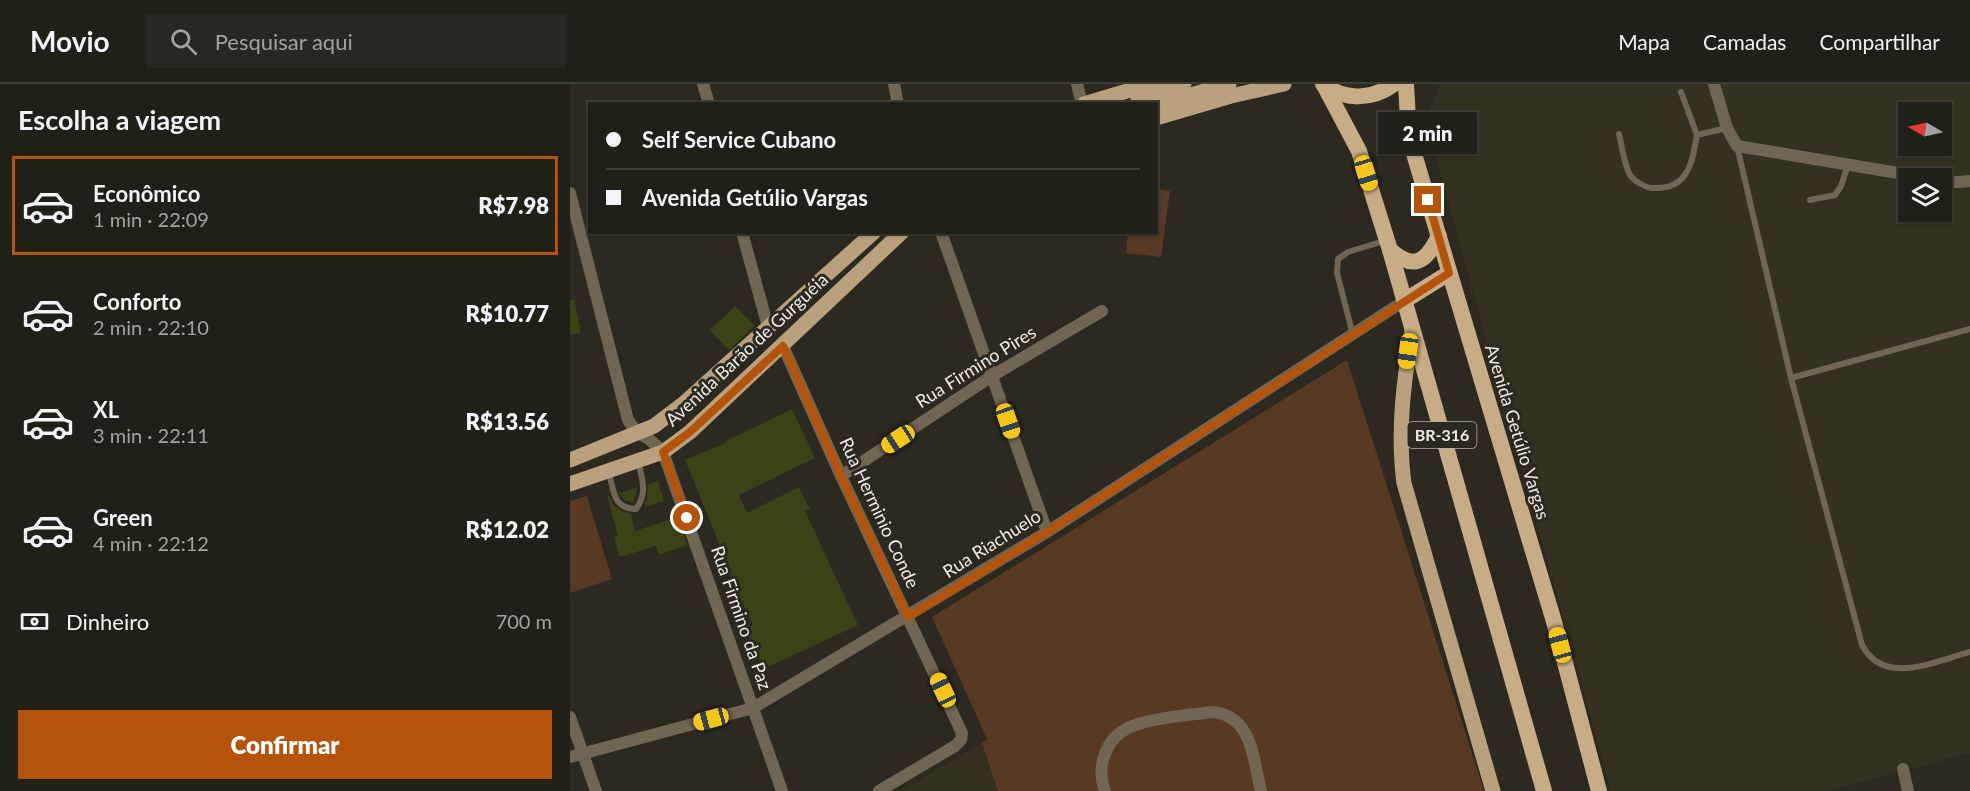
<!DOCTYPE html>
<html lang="pt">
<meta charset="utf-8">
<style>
body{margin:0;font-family:Lato,sans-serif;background:#282721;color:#f1f3f6;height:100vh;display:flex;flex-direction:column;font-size:22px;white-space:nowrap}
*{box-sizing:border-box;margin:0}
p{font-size:20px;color:#a2a2a2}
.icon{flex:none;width:33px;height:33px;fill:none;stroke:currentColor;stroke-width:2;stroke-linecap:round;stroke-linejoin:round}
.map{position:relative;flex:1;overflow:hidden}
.sheet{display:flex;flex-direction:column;background:#201f18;width:570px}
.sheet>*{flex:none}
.top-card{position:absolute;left:18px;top:18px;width:570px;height:132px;border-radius:0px;box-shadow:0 2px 4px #0004,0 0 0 2px #3d3d37;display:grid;align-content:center;height:132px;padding:0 18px;background:#201f18}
.needle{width:39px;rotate:279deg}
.buttons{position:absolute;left:1328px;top:18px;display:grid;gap:12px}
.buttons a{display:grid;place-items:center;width:54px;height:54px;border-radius:0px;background:#201f18;box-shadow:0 2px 4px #0004,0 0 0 2px #3d3d37;font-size:30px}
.end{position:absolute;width:27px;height:27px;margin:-14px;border:8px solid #b45309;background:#fff;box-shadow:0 0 0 3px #fff}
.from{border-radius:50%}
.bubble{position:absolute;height:42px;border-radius:0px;background:#201f18;box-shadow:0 2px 4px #0004,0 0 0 2px #3d3d37;font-size:20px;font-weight:800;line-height:42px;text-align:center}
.car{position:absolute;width:18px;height:36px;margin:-18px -9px;border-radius:8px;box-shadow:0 0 4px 2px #0007;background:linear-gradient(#f5c518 24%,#345 0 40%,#f5c518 0 76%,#345 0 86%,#f5c518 0)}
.top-card b{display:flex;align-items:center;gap:21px;height:57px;font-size:22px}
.top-card b+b{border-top:2px solid #3d3d37}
.top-card i{width:15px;height:15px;background:#f1f3f6}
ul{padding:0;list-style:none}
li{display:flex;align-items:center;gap:18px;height:99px;margin:0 12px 9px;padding:0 6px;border:3px solid transparent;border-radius:0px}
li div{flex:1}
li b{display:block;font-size:22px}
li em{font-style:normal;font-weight:800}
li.current{border-color:#b45309}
li>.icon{width:54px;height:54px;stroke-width:1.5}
h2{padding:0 18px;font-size:27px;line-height:72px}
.pay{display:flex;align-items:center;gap:15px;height:66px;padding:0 18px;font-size:22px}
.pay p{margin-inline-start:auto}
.button{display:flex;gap:12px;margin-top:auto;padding:12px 18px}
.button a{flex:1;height:69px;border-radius:0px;background:#b45309;color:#fff;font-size:24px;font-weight:800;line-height:69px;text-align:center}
header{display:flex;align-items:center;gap:36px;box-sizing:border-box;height:84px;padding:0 30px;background:#201f18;border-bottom:2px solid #3d3d37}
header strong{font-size:28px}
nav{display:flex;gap:33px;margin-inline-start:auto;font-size:21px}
.search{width:420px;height:54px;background:#282721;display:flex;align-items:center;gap:15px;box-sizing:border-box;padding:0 21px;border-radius:0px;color:#a2a2a2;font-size:22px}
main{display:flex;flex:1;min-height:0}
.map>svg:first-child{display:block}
</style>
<header>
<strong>Movio</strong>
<div class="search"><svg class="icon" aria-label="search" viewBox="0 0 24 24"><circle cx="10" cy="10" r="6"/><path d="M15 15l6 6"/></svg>Pesquisar aqui</div>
<nav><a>Mapa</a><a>Camadas</a><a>Compartilhar</a></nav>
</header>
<main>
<section class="sheet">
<h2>Escolha a viagem</h2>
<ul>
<li class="current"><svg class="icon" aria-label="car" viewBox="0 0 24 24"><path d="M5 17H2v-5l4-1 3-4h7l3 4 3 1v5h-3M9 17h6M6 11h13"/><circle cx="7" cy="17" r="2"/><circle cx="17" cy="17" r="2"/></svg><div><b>Econômico</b><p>1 min · 22:09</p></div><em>R$7.98</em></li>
<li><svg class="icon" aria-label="car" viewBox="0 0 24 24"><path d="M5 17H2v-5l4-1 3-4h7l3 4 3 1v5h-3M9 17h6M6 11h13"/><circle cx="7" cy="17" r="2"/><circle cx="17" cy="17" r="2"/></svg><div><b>Conforto</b><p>2 min · 22:10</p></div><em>R$10.77</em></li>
<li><svg class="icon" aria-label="car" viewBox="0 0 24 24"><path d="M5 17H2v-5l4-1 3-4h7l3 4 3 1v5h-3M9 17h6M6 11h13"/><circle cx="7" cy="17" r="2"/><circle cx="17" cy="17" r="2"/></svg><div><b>XL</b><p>3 min · 22:11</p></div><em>R$13.56</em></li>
<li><svg class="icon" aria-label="car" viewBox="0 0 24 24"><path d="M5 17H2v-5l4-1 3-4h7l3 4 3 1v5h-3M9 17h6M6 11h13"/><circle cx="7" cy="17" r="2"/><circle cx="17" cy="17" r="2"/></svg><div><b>Green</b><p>4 min · 22:12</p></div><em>R$12.02</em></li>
</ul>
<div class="pay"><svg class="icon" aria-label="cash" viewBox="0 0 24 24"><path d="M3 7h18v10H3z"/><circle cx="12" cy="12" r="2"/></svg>Dinheiro<p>700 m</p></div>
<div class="button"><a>Confirmar</a></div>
</section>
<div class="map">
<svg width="1400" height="707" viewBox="0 0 1400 707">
<rect width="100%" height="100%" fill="#2b2920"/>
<!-- built -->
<g fill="#343122" fill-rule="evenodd">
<path d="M870 0H1400V669L1337 686 1333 685 1312 693 1258 707H1041L860 52 859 27ZM1338 28H1371V62H1338ZM1338 94H1371V128H1338Z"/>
<path d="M412 659 428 707H331Z"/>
</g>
<!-- green -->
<g fill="#573924">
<path d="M587 105 600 107 591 173 556 169 558 149 586 148Z"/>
<path d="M777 276 914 707H428L412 659 417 655 362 533Z"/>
<path d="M17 412 42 495 0 509V417Z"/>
</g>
<!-- building -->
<g fill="#3a4216">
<path d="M4 215 11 249 0 251V216Z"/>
<path d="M165 222 185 242 159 266 140 246Z"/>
<path d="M222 325 245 374 169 411 177 429 229 403 240 425 235 427 288 541 194 585 176 544 183 541 150 470 153 469 115 376 157 358 156 357Z"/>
<path d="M88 397 94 417 74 423 77 414 78 400Z"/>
<path d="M68 403 63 419 56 417 50 411 49 409Z"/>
<path d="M37 412H39L44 421 50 426 61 430 65 447 107 433 117 461 89 471 86 462 50 473 44 453 48 452Z"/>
</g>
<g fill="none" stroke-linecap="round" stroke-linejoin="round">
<!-- service -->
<g stroke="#716554" stroke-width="6">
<path d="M1111 8 1127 51"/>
<path d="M1049 50C1052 63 1054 80 1060 91 1064 97 1076 104 1083 104 1118 106 1122 79 1127 51L1157 44"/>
<path d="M1167 62 1221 294 1292 561C1314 603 1365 577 1400 568"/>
<path d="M1240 116 1265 111 1271 102 1278 81"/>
<path d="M783 251 767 189 768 175 778 168 814 157"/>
<path d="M1221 294 1400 245"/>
<path d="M39 389C44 407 43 425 66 425 78 409 72 395 68 376"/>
</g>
<!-- minor -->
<g stroke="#716554" stroke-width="12">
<path d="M133 0 139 20"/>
<path d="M324 0 328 20"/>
<path d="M507 0 512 20"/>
<path d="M1144 0 1157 44 1167 62 1358 94"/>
<path d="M1371 97 1388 98 1400 97"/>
<path d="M0 109 58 336 67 349 79 355 93 368 212 707"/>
<path d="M172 148 198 243"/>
<path d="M371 148 477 448"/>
<path d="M213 262 271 392 392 649 391 656 385 662 309 707"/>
<path d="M271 392 422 292 532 227"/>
<path d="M0 633 26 707"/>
<path d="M0 673 183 624 477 448 834 217"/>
<path d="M1333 685 1338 707"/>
<path d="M535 707C526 683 535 654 560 643 580 634 620 631 643 628 683 632 683 676 691 707"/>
</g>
<!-- primary -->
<g stroke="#b9a17d" stroke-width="15">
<path d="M568 14 614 0"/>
<path d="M514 20 580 0"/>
<path d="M586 21 659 0"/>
<path d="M586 34 661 12 714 0"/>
<path d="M842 246C834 297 827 347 834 399L923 707"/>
<path d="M0 376 84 342 113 320 304 148"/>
<path d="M0 400 93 368 120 348 332 148"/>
</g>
<!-- trunk -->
<g stroke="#c7ac85" stroke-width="16">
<path d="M753 0C775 17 802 16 824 0"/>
<path d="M836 0 839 53 985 541 1029 707"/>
<path d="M754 1 789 67 820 166 974 707"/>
<path d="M820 166C844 187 856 178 869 152"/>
<path d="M834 217 879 189"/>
</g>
</g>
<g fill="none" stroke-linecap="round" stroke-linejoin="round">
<!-- route -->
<path stroke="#b45309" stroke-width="8" d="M117 434 93 368 120 348 213 262 271 392 338 533 477 448 879 189 858 116"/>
</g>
<g text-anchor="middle" stroke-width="6" stroke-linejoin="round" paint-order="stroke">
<!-- shield labels -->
<rect fill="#2b2920" stroke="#b2b1aa" stroke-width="1.5" x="837.5" y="338" width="69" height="26" rx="4.5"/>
<g font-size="16" font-weight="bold" fill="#ecebe5">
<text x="872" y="357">BR-316</text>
</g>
<!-- street labels -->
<g font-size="18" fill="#ecebe5" stroke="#2b2920">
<text transform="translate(177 266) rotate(-43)" y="6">Avenida Barão de Gurguéia</text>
<text transform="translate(406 283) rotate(-32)" y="6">Rua Firmino Pires</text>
<text transform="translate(947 348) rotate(73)" y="6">Avenida Getúlio Vargas</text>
<text transform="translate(309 429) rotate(65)" y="6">Rua Herminio Conde</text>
<text transform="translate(422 460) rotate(-32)" y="6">Rua Riachuelo</text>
<text transform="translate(171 534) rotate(71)" y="6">Rua Firmino da Paz</text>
</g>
</g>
</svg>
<div class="buttons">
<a><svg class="needle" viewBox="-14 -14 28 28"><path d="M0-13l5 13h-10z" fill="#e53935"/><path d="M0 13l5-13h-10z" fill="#a2a2a2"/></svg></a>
<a><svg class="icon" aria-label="layers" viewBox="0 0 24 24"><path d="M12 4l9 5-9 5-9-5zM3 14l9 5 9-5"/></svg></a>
</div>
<i class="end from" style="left:117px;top:434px"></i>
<i class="end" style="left:858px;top:116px"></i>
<div class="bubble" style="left:808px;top:28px;width:99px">2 min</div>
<i class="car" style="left:796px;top:89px;rotate:163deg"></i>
<i class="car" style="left:838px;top:267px;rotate:188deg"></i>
<i class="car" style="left:438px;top:337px;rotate:161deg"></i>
<i class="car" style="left:328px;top:355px;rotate:237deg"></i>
<i class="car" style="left:990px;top:561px;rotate:345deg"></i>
<i class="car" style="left:373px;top:606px;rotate:335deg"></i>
<i class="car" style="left:141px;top:635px;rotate:255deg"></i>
<div class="top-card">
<b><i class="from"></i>Self Service Cubano</b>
<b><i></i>Avenida Getúlio Vargas</b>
</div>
</div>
</main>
